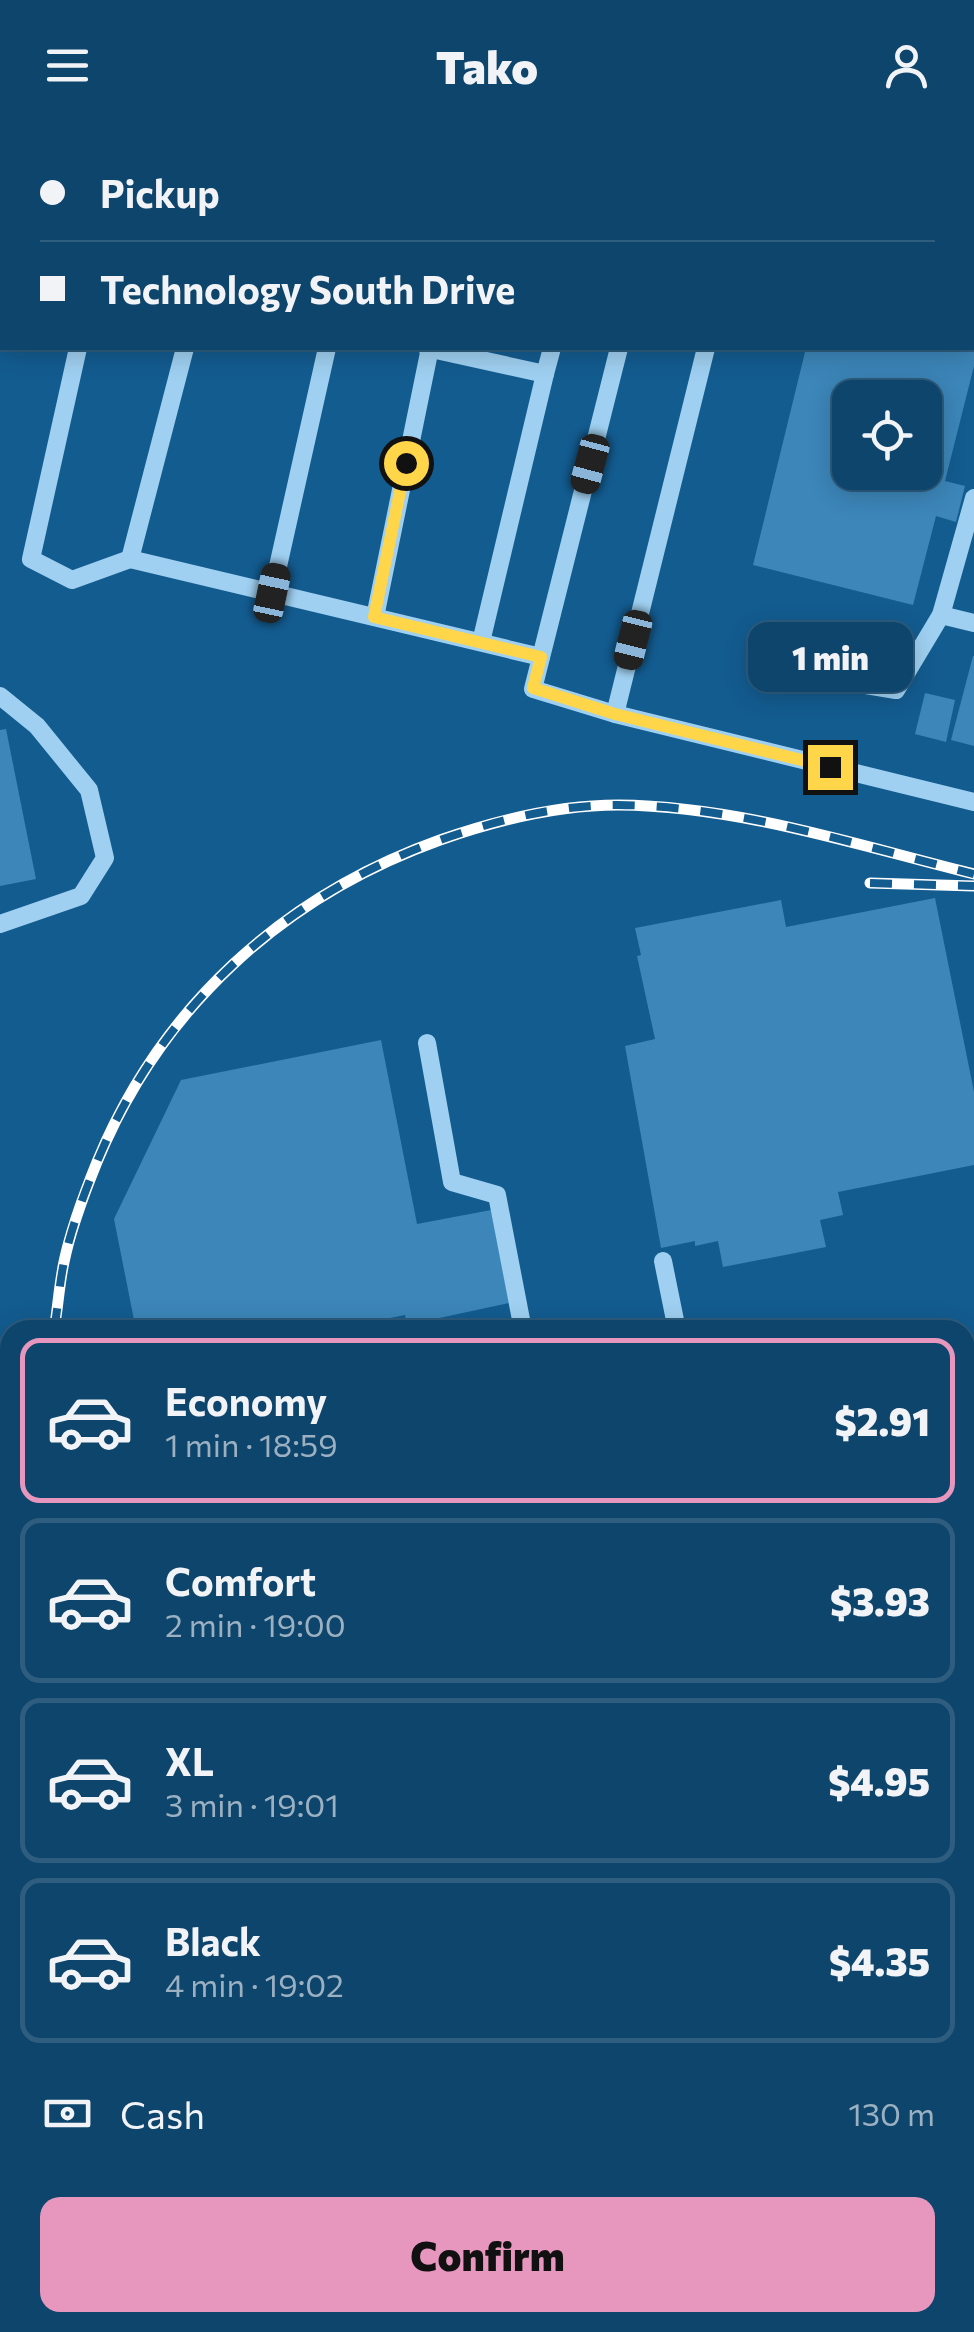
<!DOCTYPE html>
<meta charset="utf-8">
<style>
body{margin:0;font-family:Commissioner,sans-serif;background:#1c4f74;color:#f1f3f6;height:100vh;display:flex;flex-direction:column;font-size:38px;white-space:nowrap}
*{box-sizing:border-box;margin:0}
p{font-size:32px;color:#9bb1c2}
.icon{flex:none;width:55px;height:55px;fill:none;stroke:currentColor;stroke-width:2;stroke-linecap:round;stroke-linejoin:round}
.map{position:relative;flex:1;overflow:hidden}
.details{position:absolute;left:0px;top:1190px;width:975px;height:1012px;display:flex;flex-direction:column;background:#0e456c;border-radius:30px 30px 0 0;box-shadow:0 5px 25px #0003,0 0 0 2px #2e5d7f}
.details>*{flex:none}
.guide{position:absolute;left:0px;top:0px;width:975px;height:220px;box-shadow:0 5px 25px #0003,0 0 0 2px #2e5d7f;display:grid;align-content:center;height:220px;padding:0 40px;background:#0e456c}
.controls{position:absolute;left:832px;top:250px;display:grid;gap:20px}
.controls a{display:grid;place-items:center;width:110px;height:110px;border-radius:20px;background:#0e456c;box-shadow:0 5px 25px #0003,0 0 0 2px #2e5d7f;font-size:50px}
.end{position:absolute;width:45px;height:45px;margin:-22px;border:12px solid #ffd54a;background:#111;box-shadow:0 0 0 5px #111}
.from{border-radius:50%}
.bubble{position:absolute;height:70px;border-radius:20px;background:#0e456c;box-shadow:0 5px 25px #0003,0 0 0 2px #2e5d7f;font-size:32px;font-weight:800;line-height:70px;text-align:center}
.car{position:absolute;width:30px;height:60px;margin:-30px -15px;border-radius:12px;box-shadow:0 0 8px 2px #0007;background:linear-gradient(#222 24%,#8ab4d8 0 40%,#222 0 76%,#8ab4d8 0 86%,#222 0)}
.guide b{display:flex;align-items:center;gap:35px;height:95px;font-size:38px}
.guide b+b{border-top:2px solid #2e5d7f}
.guide i{width:25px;height:25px;background:#f1f3f6}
ul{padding:18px 0 0;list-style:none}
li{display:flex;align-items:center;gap:30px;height:165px;margin:0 20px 15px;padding:0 20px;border:5px solid #2e5d7f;border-radius:20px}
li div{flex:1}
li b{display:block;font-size:38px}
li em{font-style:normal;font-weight:800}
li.on{border-color:#e797bd}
li>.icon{width:90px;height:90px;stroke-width:1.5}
.pay{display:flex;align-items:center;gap:25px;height:110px;padding:0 40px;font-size:38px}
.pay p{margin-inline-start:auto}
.action{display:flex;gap:20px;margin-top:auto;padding:20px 40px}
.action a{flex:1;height:115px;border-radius:20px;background:#e797bd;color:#111;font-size:40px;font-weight:800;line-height:115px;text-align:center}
header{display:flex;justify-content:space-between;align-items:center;height:130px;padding:0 40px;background:#0e456c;font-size:45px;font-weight:800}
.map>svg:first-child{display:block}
</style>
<header><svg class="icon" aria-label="menu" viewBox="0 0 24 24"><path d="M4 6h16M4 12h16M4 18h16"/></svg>Tako<svg class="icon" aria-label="person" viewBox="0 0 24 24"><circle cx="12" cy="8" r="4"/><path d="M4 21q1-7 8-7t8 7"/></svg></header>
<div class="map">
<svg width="974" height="2202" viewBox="0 0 974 2202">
<rect width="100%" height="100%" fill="#135c90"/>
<!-- building -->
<g fill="#3c86b9" fill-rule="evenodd">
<path d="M806 218H974V236L945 351 965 356 956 392 936 386 913 475 753 435ZM850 268H925V342H850Z"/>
<path d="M973 526H974V616L951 610Z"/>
<path d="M925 563 955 570 946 612 915 604Z"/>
<path d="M6 599 36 749 0 756V600Z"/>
<path d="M935 768 974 962V1035L838 1062 843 1085 820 1090 826 1117 723 1137 718 1111 695 1116V1111L661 1118 625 916 655 909 637 826 641 825 635 798 781 770 786 797Z"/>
<path d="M381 910 417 1094 491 1080 509 1173 407 1195 405 1185 331 1200H136L114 1089 181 950Z"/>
<path d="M969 1468 974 1492V1571L965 1573V1469Z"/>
<path d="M10 1705V2016L0 2018V1707Z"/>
<path d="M974 1921V2073L965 2075V1923Z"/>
<path d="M974 2169V2202H959L957 2192H965V2171Z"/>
</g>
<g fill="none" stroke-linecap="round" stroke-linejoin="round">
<!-- minor -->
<g stroke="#9fd0f1" stroke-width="18">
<path d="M353 2 354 0"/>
<path d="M416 2 417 0"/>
<path d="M527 2 528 0"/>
<path d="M607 2 608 0"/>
<path d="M673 2 674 0"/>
<path d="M759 2 760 0"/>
<path d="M78 218 31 429 72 450 130 429"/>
<path d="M185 218 130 429 541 527"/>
<path d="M427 218 545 244 552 218"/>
<path d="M706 218 615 584 974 672"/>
<path d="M272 463 327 218"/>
<path d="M941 485 974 493"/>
<path d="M375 487 430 218"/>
<path d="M481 512 545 244"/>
<path d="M763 538 896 560 941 485 974 368"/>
<path d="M0 566 37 596 89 660 105 728 81 766 0 794"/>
<path d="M615 584 533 559 619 218"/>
<path d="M427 913 452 1052 497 1065 523 1200"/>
<path d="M663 1131 677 1200"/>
<path d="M965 1249 974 1247"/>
<path d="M965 1389 974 1395"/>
<path d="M0 1441 10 1439"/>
<path d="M0 1471 10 1504"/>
<path d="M0 1532 10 1530"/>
<path d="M965 1745 974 1783"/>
<path d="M965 1864 974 1862"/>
<path d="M965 2107 974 2106"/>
<path d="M168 2192 170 2202"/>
<path d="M413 2192 415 2202"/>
<path d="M532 2192 533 2202"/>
<path d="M0 2196 15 2192"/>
</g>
<!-- rail casing -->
<g stroke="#fff" stroke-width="11">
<g id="rail">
<path d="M870 753 974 756"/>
<path d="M54 1200C58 1178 59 1155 64 1132 71 1098 84 1064 97 1032 161 877 283 766 440 710 497 690 557 675 618 675 739 676 857 715 974 744"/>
</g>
</g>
<!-- rail -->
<use href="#rail" stroke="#135c90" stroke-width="8" stroke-dasharray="22" stroke-linecap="butt"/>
</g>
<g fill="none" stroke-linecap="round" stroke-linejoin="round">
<!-- route -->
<path stroke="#ffd54a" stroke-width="12" d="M406 333 374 487 541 527 533 558 615 584 830 637"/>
</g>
</svg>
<div class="controls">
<a><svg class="icon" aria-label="locate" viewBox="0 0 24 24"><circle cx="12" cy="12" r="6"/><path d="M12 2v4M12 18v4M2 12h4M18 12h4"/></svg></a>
</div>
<i class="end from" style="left:406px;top:333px"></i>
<i class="end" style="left:830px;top:637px"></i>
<div class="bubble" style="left:748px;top:492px;width:165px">1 min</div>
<i class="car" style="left:590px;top:334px;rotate:195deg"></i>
<i class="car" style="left:272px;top:463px;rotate:12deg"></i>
<i class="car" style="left:633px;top:510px;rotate:194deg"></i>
<div class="guide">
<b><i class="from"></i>Pickup</b>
<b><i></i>Technology South Drive</b>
</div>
<section class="details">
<ul>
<li class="on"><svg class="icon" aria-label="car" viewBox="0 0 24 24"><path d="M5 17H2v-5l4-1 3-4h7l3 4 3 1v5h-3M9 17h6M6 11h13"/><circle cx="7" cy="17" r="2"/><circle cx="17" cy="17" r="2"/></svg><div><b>Economy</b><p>1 min · 18:59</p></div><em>$2.91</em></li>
<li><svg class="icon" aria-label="car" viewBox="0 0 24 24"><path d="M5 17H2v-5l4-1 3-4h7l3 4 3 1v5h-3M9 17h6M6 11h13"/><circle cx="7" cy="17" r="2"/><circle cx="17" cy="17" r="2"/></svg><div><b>Comfort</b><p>2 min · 19:00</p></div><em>$3.93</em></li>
<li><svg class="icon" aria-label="car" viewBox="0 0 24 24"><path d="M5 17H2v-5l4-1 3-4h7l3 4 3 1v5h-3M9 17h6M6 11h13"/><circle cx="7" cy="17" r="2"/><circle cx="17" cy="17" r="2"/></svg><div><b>XL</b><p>3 min · 19:01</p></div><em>$4.95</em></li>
<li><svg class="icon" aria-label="car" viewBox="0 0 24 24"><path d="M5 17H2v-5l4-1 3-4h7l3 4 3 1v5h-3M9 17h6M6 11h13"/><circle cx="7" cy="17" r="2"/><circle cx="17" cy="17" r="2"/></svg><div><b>Black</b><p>4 min · 19:02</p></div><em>$4.35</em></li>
</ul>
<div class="pay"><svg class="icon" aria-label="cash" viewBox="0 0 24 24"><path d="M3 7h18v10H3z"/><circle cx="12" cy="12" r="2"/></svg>Cash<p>130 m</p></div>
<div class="action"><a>Confirm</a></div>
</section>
</div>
